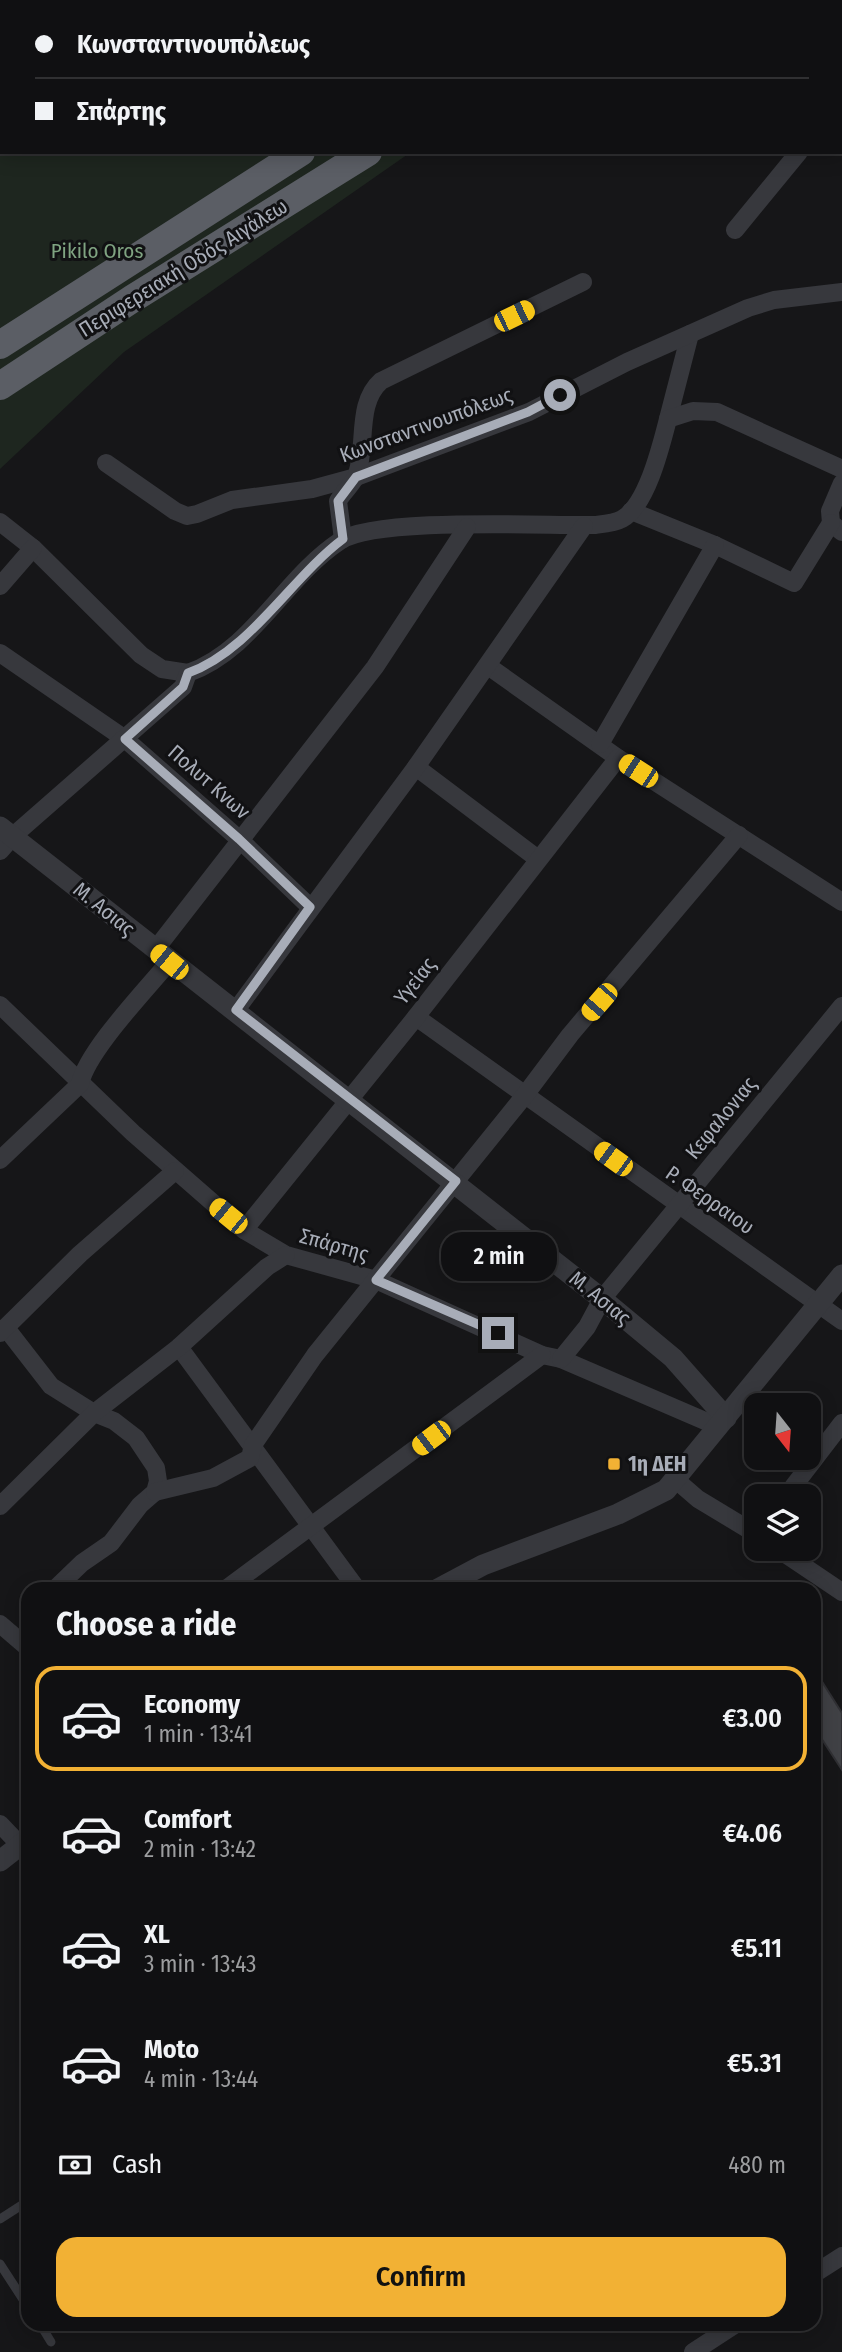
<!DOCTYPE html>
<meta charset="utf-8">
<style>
body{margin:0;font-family:"Fira Sans Condensed",sans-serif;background:#1e1e20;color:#f1f3f6;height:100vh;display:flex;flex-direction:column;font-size:26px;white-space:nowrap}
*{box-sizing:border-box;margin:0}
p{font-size:23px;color:#9c9d9f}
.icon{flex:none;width:38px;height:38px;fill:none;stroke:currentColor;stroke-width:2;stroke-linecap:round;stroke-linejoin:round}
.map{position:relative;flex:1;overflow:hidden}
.drawer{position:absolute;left:21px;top:1582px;width:800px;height:749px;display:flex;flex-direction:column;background:#101012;border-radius:21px;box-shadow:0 4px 18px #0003,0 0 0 2px #303032}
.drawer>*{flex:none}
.top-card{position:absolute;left:0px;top:0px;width:844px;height:154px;box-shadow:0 4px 18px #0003,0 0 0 2px #303032;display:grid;align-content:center;height:154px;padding:0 35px;background:#101012}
.needle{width:46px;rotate:163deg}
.buttons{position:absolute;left:744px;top:1393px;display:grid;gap:14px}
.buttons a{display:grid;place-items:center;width:77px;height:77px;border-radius:14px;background:#101012;box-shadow:0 4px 18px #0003,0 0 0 2px #303032;font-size:35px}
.end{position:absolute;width:32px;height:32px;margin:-16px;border:9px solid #a8adb8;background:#111;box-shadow:0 0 0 4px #111}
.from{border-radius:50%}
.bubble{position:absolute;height:49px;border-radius:21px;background:#101012;box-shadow:0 4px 18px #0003,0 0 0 2px #303032;font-size:23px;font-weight:600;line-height:49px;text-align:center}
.car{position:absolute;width:21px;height:42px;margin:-21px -10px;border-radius:9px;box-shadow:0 0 5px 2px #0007;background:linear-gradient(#f5c518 24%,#345 0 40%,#f5c518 0 76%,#345 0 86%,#f5c518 0)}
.top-card b{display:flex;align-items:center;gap:24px;height:66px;font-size:26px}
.top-card b+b{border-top:2px solid #303032}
.top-card i{width:18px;height:18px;background:#f1f3f6}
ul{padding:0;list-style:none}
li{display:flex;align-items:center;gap:21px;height:105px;margin:0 14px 10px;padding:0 21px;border:4px solid transparent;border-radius:21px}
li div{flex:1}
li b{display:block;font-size:26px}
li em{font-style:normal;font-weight:600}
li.selected{border-color:#f2b134}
li>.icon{width:63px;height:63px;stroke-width:1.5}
h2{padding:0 35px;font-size:32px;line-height:84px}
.pay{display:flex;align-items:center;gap:18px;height:77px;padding:0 35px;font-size:26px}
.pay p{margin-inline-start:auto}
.primary-button{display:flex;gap:14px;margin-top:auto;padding:14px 35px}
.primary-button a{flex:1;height:80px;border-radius:21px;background:#f2b134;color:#111;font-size:28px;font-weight:600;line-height:80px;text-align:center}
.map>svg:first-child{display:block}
</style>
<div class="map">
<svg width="842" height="2352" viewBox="0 0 842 2352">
<rect width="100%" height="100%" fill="#161618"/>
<!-- green -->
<path fill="#1e261f" d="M0 0H630L2 2V152H411L124 352 0 469Z"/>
<!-- building -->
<path fill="#404145" stroke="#303034" stroke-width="2" d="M814 1669 842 1713V1770L814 1727Z"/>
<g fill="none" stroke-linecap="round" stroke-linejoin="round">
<!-- service -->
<g stroke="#37383d" stroke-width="9">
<path d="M0 2219 28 2201"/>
<path d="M0 2264 28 2307"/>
<path d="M40 2324 51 2342"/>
</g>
<!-- minor -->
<g stroke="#37383d" stroke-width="18">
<path d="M735 230 799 152"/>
<path d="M668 419 690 334"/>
<path d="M106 463 175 511 187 516 197 514 232 500 312 489 356 477 529 412 627 362 748 308 774 300 842 292"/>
<path d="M842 483 830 511 831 523 842 532"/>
<path d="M631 511 715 545 794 583 831 523"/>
<path d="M0 522 33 548 141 655 162 669 188 673"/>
<path d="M343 539 338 501C343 492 354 483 357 474 367 444 356 403 381 381L583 282"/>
<path d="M0 586 33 548"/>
<path d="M0 653 125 739 239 839 310 907"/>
<path d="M488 666 618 758 842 902"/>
<path d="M600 744 715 545"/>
<path d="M416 767 538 859"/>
<path d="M0 851 13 836 183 687 188 673C253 650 284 578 340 541 376 517 544 526 595 525 603 524 615 523 622 519 647 505 661 446 668 419L693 411 717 412 842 469"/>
<path d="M155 950 375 667 467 527"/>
<path d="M0 1005 133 1133 244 1230 286 1255 376 1280 542 1355 561 1359 719 1427"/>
<path d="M236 1010 416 767 584 526"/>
<path d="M416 1017 842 1321"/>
<path d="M0 1160 80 1084C87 1051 146 990 169 962"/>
<path d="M244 1230 416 1017 618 758"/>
<path d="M6 1328 51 1386 94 1413 114 1421 136 1438 156 1468 158 1481 155 1492 140 1505 111 1543 82 1563 55 1589"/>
<path d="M0 1333 80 1254 175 1171"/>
<path d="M179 1347 357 1589"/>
<path d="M561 1359 587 1327 602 1299 842 1006"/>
<path d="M676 1480 698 1499 756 1534"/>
<path d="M155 1492 213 1478 250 1458 253 1445 315 1355 525 1095 570 1035 739 835"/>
<path d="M786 1496 842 1423"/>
<path d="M0 1506 94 1413 179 1347 267 1267 286 1255"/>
<path d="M778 1549 842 1592"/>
<path d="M226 1589 542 1355"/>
<path d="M0 1624 28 1648"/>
<path d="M0 1824 20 1845"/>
<path d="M814 2274 842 2256"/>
<path d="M693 2352 736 2324"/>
</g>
<!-- tertiary -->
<g stroke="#37383d" stroke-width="21">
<path d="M0 827 602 1299 673 1358 726 1418"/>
<path d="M438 1589 483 1565 618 1514 666 1490 842 1275"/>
<path d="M0 1861 28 1839"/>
</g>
<!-- trunk -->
<g stroke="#5b5e65" stroke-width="28">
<path d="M541 2 544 0"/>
<path d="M608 2 611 0"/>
<path d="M0 345 301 152"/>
<path d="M0 386 132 299 368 152"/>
</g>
</g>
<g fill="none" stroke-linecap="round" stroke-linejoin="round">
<!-- route -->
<path stroke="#a8adb8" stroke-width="9" d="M498 1333 376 1280 456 1181 236 1010 310 907 239 839 125 739 183 687 188 673C250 651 291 578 343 539L338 501 356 477 528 412 560 395"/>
</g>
<!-- markers -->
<rect fill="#f2b134" stroke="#111113" stroke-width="2.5" x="607" y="1457" width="14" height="14" rx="3.5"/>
<g text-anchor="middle" stroke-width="6" stroke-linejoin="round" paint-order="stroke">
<!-- park labels -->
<g font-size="21" fill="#7fa381" stroke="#111113">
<text x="97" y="258">Pikilo Oros</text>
</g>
<!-- street labels -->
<g font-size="21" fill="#a8adb8" stroke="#111113">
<text transform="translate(183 268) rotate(-32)" y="7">Περιφερειακή Οδός Αιγάλεω</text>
<text transform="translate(426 425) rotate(-20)" y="7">Κωνσταντινουπόλεως</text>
<text transform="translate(209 782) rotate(41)" y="7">Πολυτ Κνων</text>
<text transform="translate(104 909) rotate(39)" y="7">Μ. Ασιας</text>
<text transform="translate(415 981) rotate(-52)" y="7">Υγείας</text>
<text transform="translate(721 1118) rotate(-51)" y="7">Κεφαλονιας</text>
<text transform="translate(710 1200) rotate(35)" y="7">Ρ. Φερραιου</text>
<text transform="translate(334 1245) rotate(16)" y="7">Σπάρτης</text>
<text transform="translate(600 1298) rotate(39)" y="7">Μ. Ασιας</text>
</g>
<!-- poi labels -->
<g font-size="21" font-weight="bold" fill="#a8adb8" stroke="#111113" text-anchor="start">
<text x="628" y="1471">1η ΔΕΗ</text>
</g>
</g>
</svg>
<div class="buttons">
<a><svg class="needle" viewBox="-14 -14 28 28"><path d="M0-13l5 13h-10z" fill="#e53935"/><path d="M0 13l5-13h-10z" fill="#9c9d9f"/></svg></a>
<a><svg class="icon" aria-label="layers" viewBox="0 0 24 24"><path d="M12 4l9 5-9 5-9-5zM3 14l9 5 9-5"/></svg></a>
</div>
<i class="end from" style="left:560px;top:395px"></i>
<i class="end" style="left:498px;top:1333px"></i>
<div class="bubble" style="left:441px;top:1232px;width:116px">2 min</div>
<i class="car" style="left:514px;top:316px;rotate:64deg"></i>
<i class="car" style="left:638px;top:771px;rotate:303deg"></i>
<i class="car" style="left:169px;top:962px;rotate:309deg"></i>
<i class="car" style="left:599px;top:1002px;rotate:221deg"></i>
<i class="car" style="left:613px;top:1159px;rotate:306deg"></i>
<i class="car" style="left:228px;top:1216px;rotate:309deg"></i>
<i class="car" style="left:431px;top:1438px;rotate:233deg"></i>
<div class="top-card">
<b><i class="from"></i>Κωνσταντινουπόλεως</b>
<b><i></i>Σπάρτης</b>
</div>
<section class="drawer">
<h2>Choose a ride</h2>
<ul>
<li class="selected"><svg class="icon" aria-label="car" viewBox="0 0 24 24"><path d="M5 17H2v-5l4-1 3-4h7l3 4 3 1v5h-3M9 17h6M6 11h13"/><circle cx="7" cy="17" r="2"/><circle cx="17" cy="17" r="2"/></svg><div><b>Economy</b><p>1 min · 13:41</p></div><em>€3.00</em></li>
<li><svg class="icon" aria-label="car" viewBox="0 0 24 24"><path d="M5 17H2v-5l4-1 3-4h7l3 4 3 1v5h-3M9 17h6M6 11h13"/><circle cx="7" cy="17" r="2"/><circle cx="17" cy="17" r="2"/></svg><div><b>Comfort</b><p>2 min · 13:42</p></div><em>€4.06</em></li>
<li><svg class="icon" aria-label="car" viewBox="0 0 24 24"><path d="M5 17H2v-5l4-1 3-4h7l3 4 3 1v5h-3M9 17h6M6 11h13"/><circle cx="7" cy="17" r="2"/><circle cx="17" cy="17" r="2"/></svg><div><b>XL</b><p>3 min · 13:43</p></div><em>€5.11</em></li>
<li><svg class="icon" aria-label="car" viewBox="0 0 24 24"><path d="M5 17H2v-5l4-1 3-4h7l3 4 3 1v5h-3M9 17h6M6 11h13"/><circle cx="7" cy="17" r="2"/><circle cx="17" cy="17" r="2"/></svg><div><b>Moto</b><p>4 min · 13:44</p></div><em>€5.31</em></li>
</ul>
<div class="pay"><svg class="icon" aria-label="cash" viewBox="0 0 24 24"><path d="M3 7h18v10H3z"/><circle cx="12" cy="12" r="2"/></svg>Cash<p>480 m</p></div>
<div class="primary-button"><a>Confirm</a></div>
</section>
</div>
